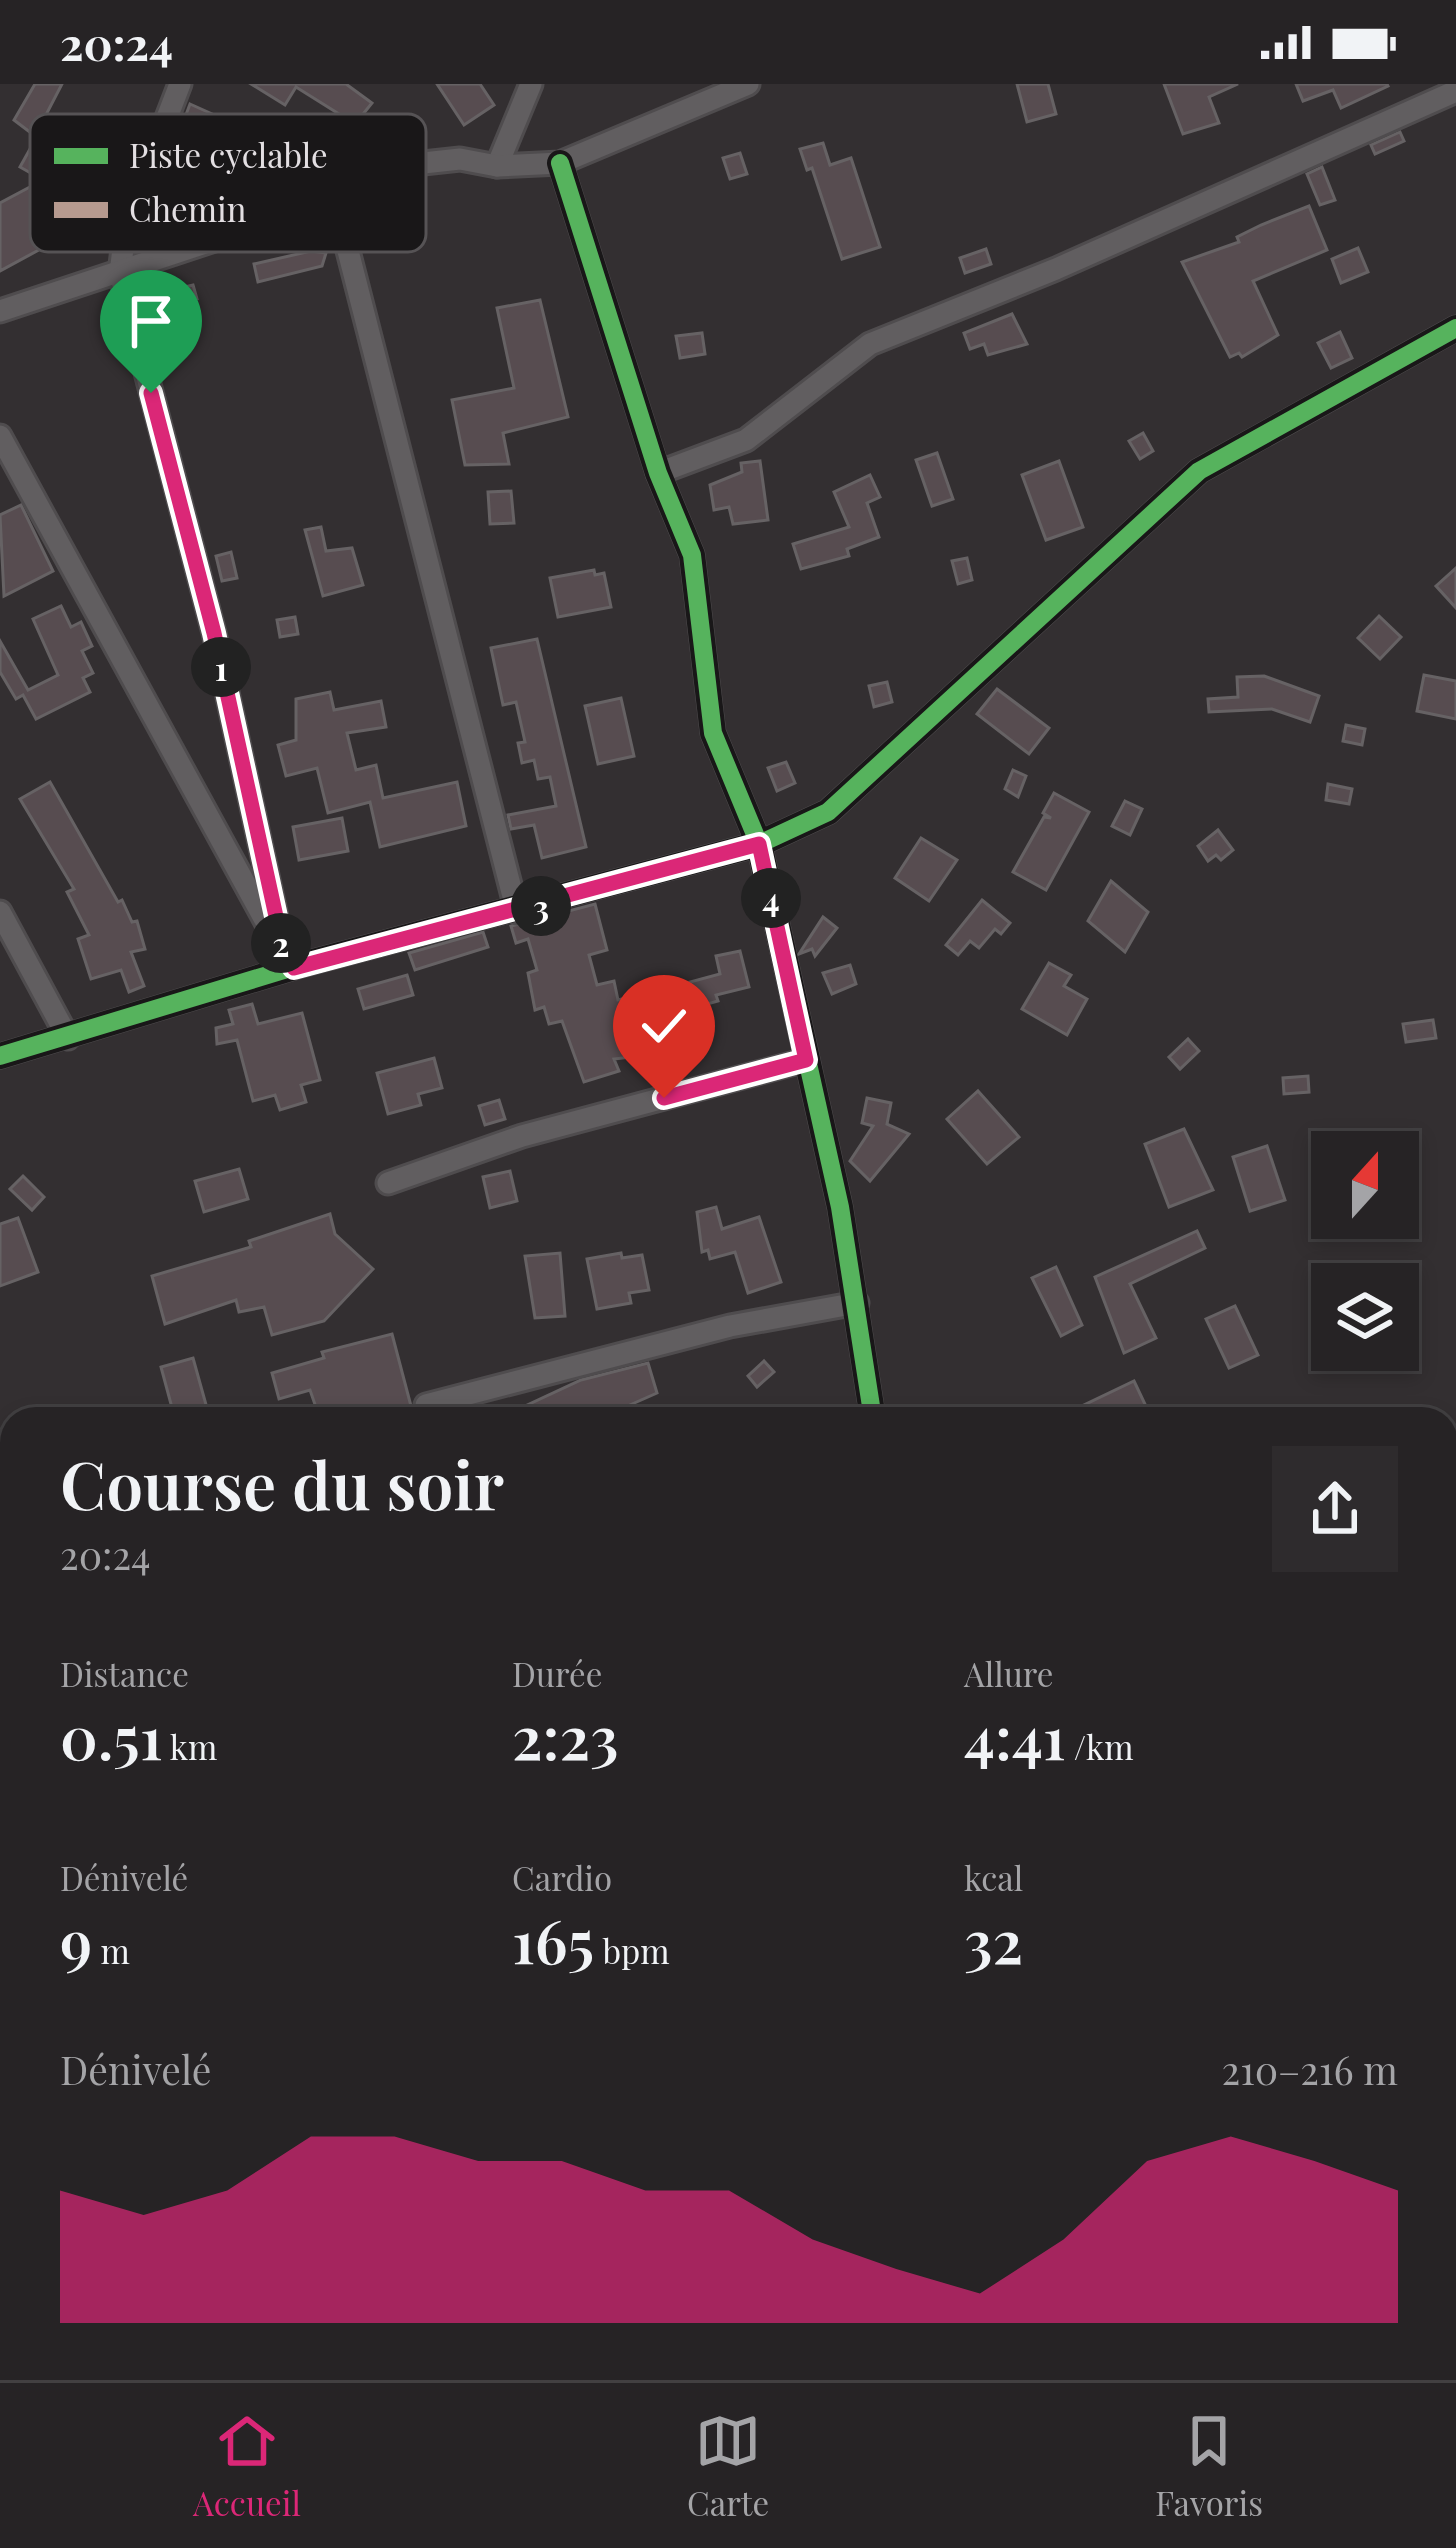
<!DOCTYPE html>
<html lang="fr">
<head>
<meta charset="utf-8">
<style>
  body { margin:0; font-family:"Playfair Display",serif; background:#2e2b2d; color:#f1f3f6; height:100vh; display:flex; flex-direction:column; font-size:45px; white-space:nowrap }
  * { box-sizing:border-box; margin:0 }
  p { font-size:39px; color:#a4a4a7 }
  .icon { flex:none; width:66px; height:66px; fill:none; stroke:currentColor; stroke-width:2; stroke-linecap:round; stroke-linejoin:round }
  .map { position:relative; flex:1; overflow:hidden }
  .details { position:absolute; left:0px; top:1323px; width:1458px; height:975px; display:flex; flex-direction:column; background:#262325; border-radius:36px 36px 0 0; box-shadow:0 6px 18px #0003,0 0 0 3px #424042 }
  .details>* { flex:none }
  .needle { width:78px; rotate:21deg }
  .controls { position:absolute; left:1311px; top:1047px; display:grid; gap:24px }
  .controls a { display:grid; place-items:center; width:108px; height:108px; border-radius:0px; background:#262325; box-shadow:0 6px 18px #0003,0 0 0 3px #424042; font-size:60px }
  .pin { position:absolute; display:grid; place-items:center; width:102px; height:102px; color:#fff; margin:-123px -51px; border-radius:50% 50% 50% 0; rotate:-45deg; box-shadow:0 0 12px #0007 }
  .pin .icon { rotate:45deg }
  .km { position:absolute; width:60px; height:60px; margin:-30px; border-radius:50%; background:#222; color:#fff; font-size:33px; line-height:60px; text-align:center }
  .round { display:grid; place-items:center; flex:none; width:126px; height:126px; border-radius:0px; background:#2e2b2d }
  .head { display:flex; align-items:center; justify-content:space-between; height:204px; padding:0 60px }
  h1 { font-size:66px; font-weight:600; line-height:90px }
  .stats { display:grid; grid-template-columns:repeat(3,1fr); gap:18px; height:204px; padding:12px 60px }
  .stats div { display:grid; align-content:center }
  .stats b { font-size:60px; font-weight:600 }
  .stats small { font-size:33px; font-weight:400 }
  .stats p { font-size:33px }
  .chart { height:336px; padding:24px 60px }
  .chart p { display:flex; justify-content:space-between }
  .chart svg { width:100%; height:216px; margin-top:12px; fill:#db2777; opacity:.7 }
  .status { display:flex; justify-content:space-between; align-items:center; height:84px; padding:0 60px; background:#262325; direction:ltr }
  .status svg { height:33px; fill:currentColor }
  .tabs { display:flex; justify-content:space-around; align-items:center; height:168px; border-top:3px solid #424042; background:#262325; font-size:33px; color:#a4a4a7 }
  .tabs a { display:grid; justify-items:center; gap:6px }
  .tabs .active { color:#db2777 }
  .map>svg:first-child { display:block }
  .green { fill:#62393b }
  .building { fill:#574c50; stroke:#666264; stroke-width:3 }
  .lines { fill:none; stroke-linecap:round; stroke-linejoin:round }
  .minor-casing { stroke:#4f4c4e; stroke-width:27 }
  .minor { stroke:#615e60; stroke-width:21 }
  .quiet { stroke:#b69a8f; stroke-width:15; stroke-dasharray:30 15; stroke-linecap:butt }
  .cycleway-casing { stroke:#191718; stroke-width:26 }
  .cycleway { stroke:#56b35d; stroke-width:18 }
  .route-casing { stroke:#fff; stroke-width:24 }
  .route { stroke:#db2777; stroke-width:15 }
  .key { fill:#191718; stroke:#565355; stroke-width:3 }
  .key-label { font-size:33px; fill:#e3dfe2 }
</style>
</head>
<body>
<div class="status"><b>20:24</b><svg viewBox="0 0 49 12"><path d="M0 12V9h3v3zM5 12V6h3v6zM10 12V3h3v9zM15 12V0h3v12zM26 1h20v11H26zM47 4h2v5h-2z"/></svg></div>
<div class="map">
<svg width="1456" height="2296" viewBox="0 0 1456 2296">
  <rect width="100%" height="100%" fill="#332f31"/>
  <polygon class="green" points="1456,2245 1456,2296 1348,2296 1402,2286 1446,2286 1446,2252"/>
  <g class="building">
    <polygon points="35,0 62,0 35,52 14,36"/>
    <polygon points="251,0 346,0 372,19 355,40 296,3 285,21"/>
    <polygon points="437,0 480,0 494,21 464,41"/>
    <polygon points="1017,0 1048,0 1056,30 1027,38"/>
    <polygon points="1164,0 1238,0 1209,13 1219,39 1183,50"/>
    <polygon points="1296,0 1387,0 1388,2 1341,24 1333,6 1303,17"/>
    <polygon points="190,20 221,34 193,99 203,102 191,131 154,116"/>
    <polygon points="105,46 133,61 106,123 68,110 44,154 48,161 0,187 0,119 43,96 20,83 35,56 86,84"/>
    <polygon points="1400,48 1404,57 1375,70 1371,61"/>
    <polygon points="823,59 830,81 851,74 880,163 842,175 812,84 807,86 800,65"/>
    <polygon points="740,69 747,90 730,95 723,74"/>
    <polygon points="1322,83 1335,116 1320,121 1307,90"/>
    <polygon points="1309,122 1327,166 1253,197 1278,251 1242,273 1239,269 1230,273 1182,178 1239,158 1237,153 1261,141"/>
    <polygon points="1358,164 1368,188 1341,199 1332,175"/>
    <polygon points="986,165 991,180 965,189 960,174"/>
    <polygon points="311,167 326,169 322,182 258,198 254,180"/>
    <polygon points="193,201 197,215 157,224 154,210"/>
    <polygon points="540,216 568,333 503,349 509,380 465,381 452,316 514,304 497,224"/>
    <polygon points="1012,230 1027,260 988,271 984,260 970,265 964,249"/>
    <polygon points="1340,248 1352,274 1331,284 1318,259"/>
    <polygon points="702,249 705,270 680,274 676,252"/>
    <polygon points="1143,349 1153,367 1140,375 1129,357"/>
    <polygon points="937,369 953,415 932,422 916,376"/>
    <polygon points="760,377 768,436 733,440 729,423 714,426 710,401 742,388 741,379"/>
    <polygon points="1059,377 1083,443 1046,456 1022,391"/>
    <polygon points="870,391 880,413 867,419 879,453 847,465 849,472 801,485 793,460 849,443 834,408"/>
    <polygon points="511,407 514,439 490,440 488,408"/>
    <polygon points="21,421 53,487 4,512 0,431"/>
    <polygon points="321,443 326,467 352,464 363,501 323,512 305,446"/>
    <polygon points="231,468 237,494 222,497 216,472"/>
    <polygon points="967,474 972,496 958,500 952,477"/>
    <polygon points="1456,484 1456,524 1436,502"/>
    <polygon points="594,486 595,491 604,489 611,523 558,533 550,494"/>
    <polygon points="61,522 71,543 81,538 92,562 82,567 93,589 83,594 90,608 36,635 23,611 16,615 0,588 0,557 28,606 58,591 33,535"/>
    <polygon points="1379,532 1401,553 1380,575 1358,554"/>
    <polygon points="295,533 298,550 280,553 277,536"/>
    <polygon points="537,555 586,763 542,774 534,741 511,745 508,731 556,722 550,693 538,695 534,676 522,679 518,659 525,658 516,618 503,621 491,564"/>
    <polygon points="1424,591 1456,597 1456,635 1417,627"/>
    <polygon points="1264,592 1319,612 1310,638 1272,625 1209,628 1208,615 1238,613 1237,593"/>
    <polygon points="887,598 892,618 874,623 869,602"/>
    <polygon points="997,605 1049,644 1029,670 977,630"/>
    <polygon points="330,608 334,626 381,617 386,643 347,649 356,686 376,681 383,714 457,698 466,742 380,763 370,718 328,729 317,684 286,692 278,661 296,656 296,615"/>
    <polygon points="621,614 634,672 598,680 585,622"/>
    <polygon points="1346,641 1365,645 1362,661 1343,657"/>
    <polygon points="786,678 795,699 777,707 768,684"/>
    <polygon points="1013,686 1026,692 1018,713 1005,705"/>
    <polygon points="50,698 118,818 122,816 132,838 137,837 145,865 131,868 144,902 129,908 121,886 91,895 78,855 89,851 67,808 74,805 20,715"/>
    <polygon points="1328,700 1352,705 1349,720 1326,716"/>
    <polygon points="1054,709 1089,728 1046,806 1013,788 1044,733 1051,734 1043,729"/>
    <polygon points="1125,717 1142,725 1130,751 1112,742"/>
    <polygon points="342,734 348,767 299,776 293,743"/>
    <polygon points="1218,746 1233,766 1221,776 1216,771 1208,777 1198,762"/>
    <polygon points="921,754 957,776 929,817 895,794"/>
    <polygon points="1111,797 1148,828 1125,868 1088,837"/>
    <polygon points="982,816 1010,839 1001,850 995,845 979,864 970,857 958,871 946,861"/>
    <polygon points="595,820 607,866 589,871 597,901 614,897 618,916 656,906 674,968 614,975 619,987 584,998 562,937 549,940 544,923 535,926 528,889 537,886 528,855 516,859 511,842"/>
    <polygon points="823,833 837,844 815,872 812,865 799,870"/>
    <polygon points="483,848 488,863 415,886 409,869"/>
    <polygon points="740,867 749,903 716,911 718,917 697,923 690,898 720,890 716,872"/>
    <polygon points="1049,879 1071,891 1064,902 1087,915 1067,951 1022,925"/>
    <polygon points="850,881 856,900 832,910 823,889"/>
    <polygon points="407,891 413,911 364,925 358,905"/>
    <polygon points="252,920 258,940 302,929 320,996 301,1001 306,1018 280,1026 275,1011 253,1017 237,956 217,960 216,944 233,940 229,926"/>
    <polygon points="1433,936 1436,954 1406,958 1403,940"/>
    <polygon points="1188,955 1199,967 1180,985 1169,973"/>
    <polygon points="434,974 442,1004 418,1010 421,1021 388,1030 377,989"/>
    <polygon points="1308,992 1309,1008 1284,1010 1283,994"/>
    <polygon points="978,1007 1019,1053 987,1080 947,1035"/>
    <polygon points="867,1014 891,1019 887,1040 909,1050 870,1097 850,1077 873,1042 862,1039"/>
    <polygon points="499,1016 505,1035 485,1041 479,1022"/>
    <polygon points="1184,1045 1213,1106 1169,1123 1145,1060"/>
    <polygon points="1267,1062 1285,1116 1250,1127 1233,1073"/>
    <polygon points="239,1085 248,1115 204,1128 195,1097"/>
    <polygon points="510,1087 517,1117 490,1124 483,1093"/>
    <polygon points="23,1092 44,1113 32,1126 10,1105"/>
    <polygon points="716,1123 722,1145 759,1133 781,1198 748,1209 735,1168 710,1175 708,1166 702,1168 697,1128"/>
    <polygon points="330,1130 335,1150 373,1185 324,1237 272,1251 264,1223 239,1228 236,1216 165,1240 152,1192 251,1163 249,1157"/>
    <polygon points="18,1134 38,1188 0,1202 0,1140"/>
    <polygon points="1197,1147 1205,1164 1130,1200 1156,1254 1124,1269 1095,1193"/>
    <polygon points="560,1169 565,1232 535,1234 525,1172"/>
    <polygon points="621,1169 622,1174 642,1171 649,1206 629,1209 631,1219 597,1225 587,1175"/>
    <polygon points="1056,1183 1082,1241 1061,1252 1032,1194"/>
    <polygon points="1235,1222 1258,1271 1229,1284 1206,1235"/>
    <polygon points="1332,1235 1332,1266 1375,1266 1342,1287 1314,1246"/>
    <polygon points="392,1250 411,1322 361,1335 320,1335 310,1306 279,1315 272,1289 324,1274 322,1268"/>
    <polygon points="193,1274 210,1335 175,1335 161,1283"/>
    <polygon points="764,1277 774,1288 757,1303 748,1292"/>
    <polygon points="648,1279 657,1309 598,1335 528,1335 523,1323 581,1296"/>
    <polygon points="1134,1297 1152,1335 1091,1335 1084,1321"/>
  </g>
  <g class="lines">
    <defs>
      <g id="minor">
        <polyline points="180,0 126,140 120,189 214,549 284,869"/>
        <polyline points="560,79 658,389 692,471 713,649 759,760 840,1123 873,1335"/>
        <polyline points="497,82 531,0"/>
        <polyline points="335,116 517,828"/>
        <polyline points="0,227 335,116 414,80 460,75 497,82 560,79 748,0"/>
        <polyline points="0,352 271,847"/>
        <polyline points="658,389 746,356 870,260 1056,185 1456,7"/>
        <polyline points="0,828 68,954"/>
        <polyline points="0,972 294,883 759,760 828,728 1199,387 1456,244"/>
        <polyline points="388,1099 522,1052 806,976"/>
        <polyline points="426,1321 730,1242 857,1219"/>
        <polyline points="1446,1361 1456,1355"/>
        <polyline points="0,1733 12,1728"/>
        <polyline points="1446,1880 1456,1887"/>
      </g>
    </defs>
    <use href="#minor" class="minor-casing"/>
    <use href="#minor" class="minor"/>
    <g class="quiet">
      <polyline points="1446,2096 1456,2092"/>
      <polyline points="827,2296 869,2286"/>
    </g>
    <defs>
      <g id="cycleway">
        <polyline points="560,79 658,389 692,471 713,649 759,760 840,1123 873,1335"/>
        <polyline points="0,972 294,883 759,760 828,728 1199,387 1456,244"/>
      </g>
    </defs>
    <use href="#cycleway" class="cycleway-casing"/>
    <use href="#cycleway" class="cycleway"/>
  </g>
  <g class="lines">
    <defs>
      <polyline id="route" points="151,309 214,549 284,869 294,884 759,760 806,976 664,1014"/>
    </defs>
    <use href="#route" class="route-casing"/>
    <use href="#route" class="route"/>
  </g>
  <rect x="30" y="30" width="396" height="138" rx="18" class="key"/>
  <rect x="54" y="64" width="54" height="16" fill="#56b35d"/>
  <rect x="54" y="118" width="54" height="16" fill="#b69a8f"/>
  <g class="key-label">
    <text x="129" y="84">Piste cyclable</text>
    <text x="129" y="138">Chemin</text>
  </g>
</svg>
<div class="controls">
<a><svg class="needle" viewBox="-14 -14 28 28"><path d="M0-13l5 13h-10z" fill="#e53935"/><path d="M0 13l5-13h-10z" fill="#a4a4a7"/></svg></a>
<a><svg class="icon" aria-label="layers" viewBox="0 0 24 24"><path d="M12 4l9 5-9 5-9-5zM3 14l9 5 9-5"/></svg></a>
</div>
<div class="pin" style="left:151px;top:309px;background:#1e9e55"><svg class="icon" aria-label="arrive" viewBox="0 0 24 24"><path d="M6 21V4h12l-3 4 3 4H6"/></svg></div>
<div class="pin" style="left:664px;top:1014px;background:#d93025"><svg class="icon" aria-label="check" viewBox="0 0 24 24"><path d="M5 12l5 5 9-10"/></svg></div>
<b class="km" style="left:221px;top:583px">1</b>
<b class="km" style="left:281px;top:859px">2</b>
<b class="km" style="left:541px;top:822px">3</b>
<b class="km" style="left:771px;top:814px">4</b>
<section class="details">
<div class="head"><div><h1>Course du soir</h1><p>20:24</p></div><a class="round"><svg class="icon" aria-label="share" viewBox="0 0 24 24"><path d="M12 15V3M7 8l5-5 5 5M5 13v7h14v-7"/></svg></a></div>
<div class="stats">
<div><p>Distance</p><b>0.51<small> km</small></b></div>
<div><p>Durée</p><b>2:23</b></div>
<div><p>Allure</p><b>4:41<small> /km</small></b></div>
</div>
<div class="stats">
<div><p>Dénivelé</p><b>9<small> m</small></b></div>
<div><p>Cardio</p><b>165<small> bpm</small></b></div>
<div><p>kcal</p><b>32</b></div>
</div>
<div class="chart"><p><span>Dénivelé</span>210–216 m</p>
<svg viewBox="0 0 160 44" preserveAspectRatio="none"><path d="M0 44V17L10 22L20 17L30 6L40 6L50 11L60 11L70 17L80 17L90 27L100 33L110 38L120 27L130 11L140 6L150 11L160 17V44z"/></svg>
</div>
</section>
</div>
<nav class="tabs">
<a class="active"><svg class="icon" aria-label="home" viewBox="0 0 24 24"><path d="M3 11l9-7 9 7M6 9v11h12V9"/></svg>Accueil</a>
<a><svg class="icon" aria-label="map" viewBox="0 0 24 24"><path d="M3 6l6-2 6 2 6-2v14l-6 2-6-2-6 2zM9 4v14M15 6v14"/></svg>Carte</a>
<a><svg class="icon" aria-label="saved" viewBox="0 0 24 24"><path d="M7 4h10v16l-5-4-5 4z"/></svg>Favoris</a>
</nav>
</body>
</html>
